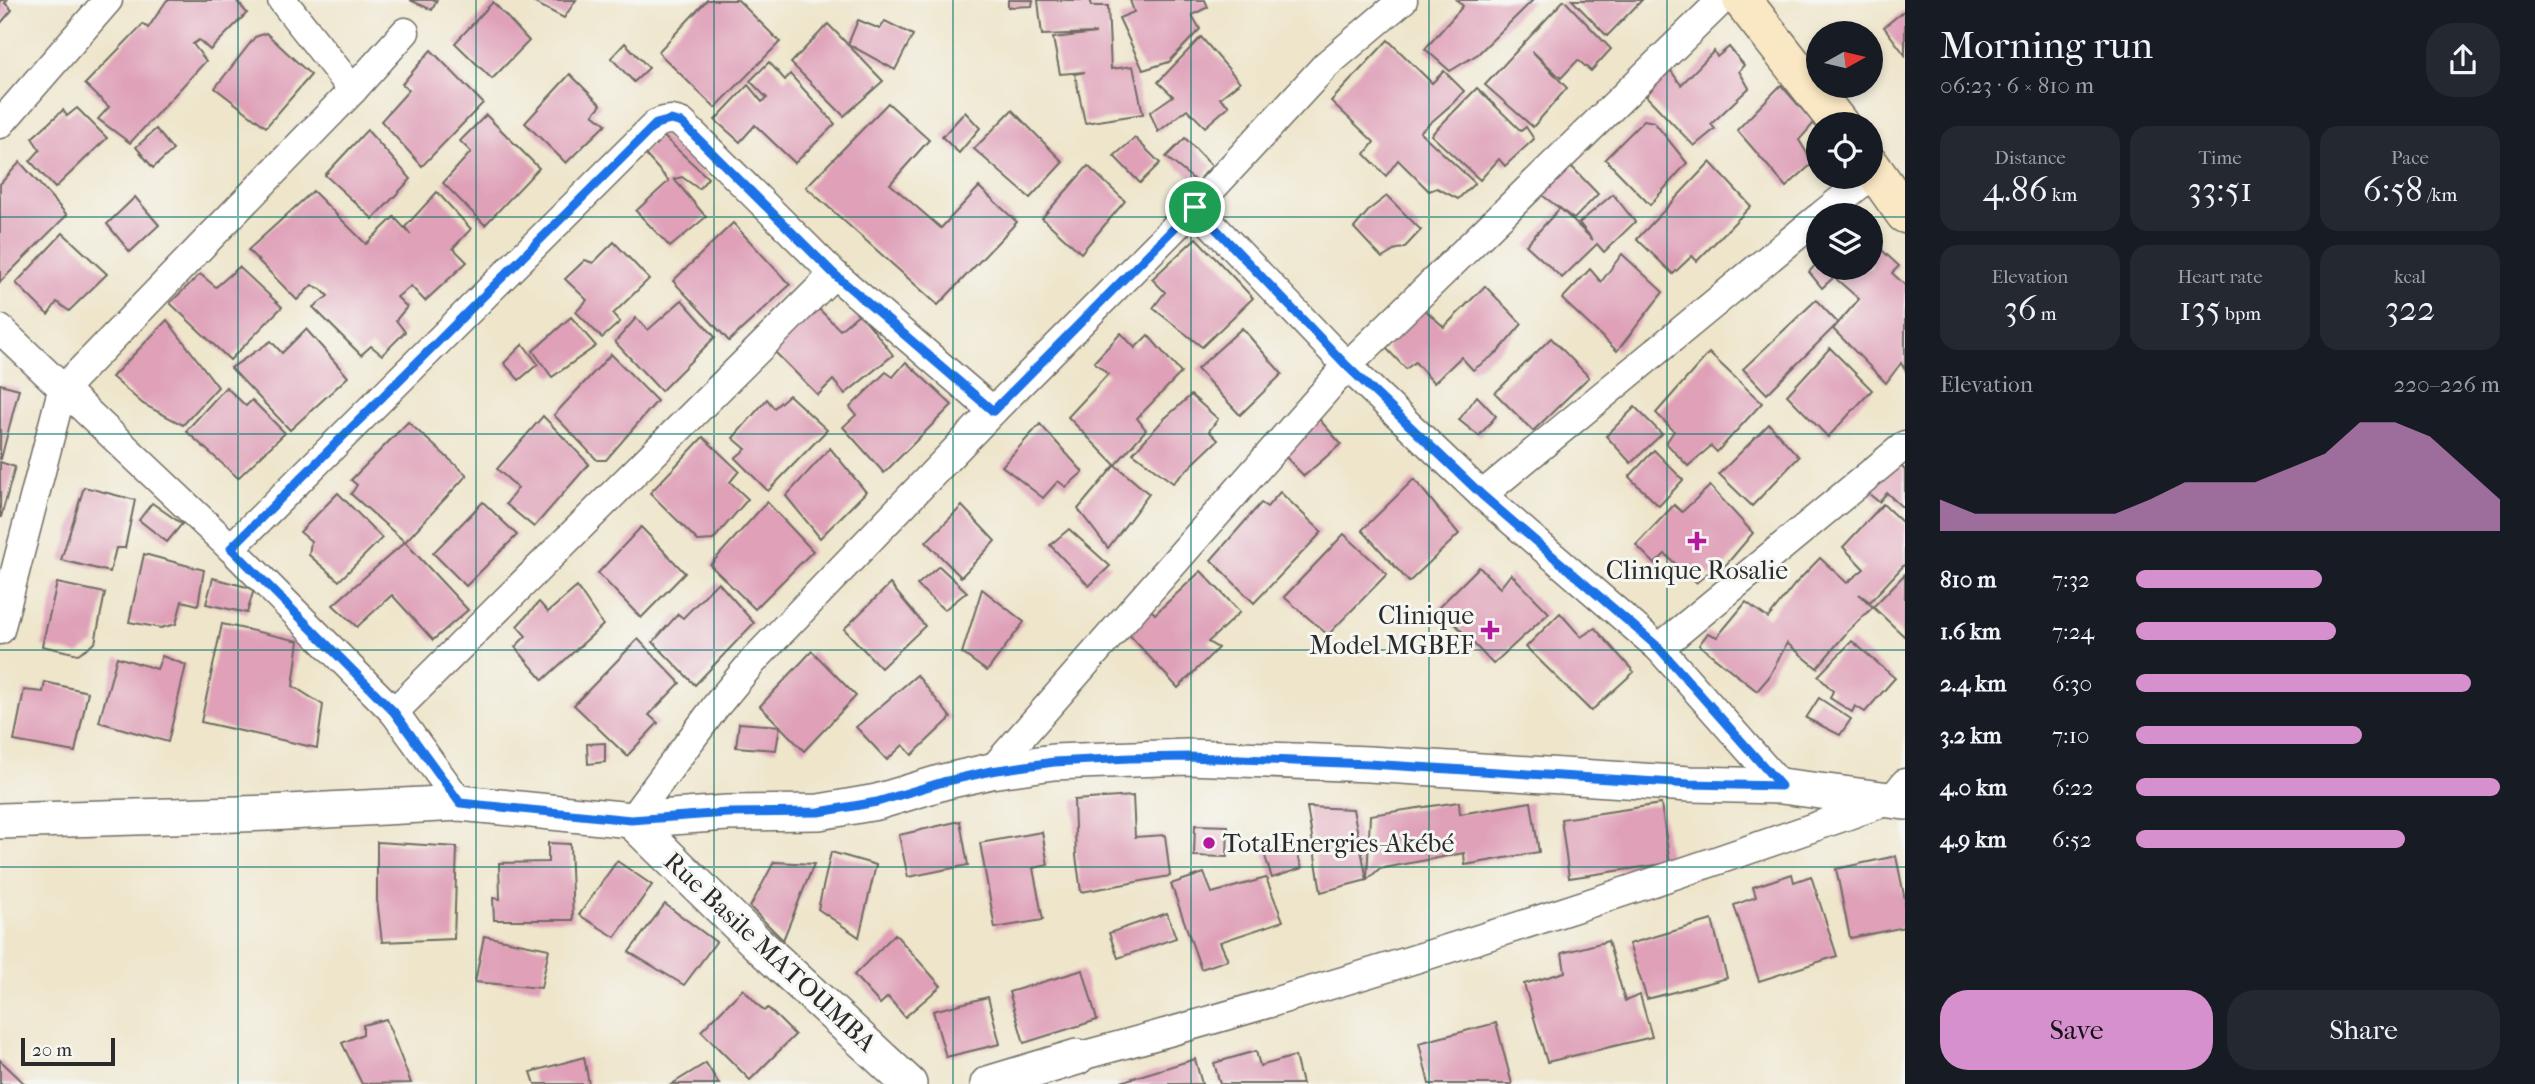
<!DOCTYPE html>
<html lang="en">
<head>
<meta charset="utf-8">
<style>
  body { margin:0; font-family:"IM FELL French Canon",serif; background:#242831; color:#f1f3f6; height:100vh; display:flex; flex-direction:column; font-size:26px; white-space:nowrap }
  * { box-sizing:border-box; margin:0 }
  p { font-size:23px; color:#9ea1a6 }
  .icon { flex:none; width:38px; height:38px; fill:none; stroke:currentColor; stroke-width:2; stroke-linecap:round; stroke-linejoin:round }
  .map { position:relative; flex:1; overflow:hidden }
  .sheet { display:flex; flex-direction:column; background:#171b24; width:630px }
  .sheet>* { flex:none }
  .needle { width:46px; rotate:82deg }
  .tools { position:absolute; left:1806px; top:21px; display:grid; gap:14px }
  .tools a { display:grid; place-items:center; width:77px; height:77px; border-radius:50%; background:#171b24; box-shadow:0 4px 10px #0003; font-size:35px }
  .scale { position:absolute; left:21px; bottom:18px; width:94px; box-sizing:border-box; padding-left:7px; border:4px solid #2b2b2b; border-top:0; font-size:19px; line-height:24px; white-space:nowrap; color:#2b2b2b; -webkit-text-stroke:5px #f6f6f2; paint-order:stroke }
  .pin { position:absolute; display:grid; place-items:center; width:60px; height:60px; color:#fff; margin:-30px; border:4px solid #fff; border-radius:50%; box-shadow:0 2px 7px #0007 }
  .round { display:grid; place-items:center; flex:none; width:74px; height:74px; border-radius:28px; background:#242831 }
  .summary { display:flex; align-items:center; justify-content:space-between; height:119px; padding:0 35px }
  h1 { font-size:38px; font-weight:600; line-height:52px }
  .stats { display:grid; grid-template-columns:repeat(3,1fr); gap:10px; height:119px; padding:7px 35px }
  .stats div { display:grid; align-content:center; border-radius:18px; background:#242831; text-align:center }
  .stats b { font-size:35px; font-weight:600 }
  .stats small { font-size:19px; font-weight:400 }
  .stats p { font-size:19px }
  .chart { height:196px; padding:14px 35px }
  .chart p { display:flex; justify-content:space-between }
  .chart svg { width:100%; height:126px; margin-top:7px; fill:#d690ce; opacity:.7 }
  .primary-button { display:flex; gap:14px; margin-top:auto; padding:14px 35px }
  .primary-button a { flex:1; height:80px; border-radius:28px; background:#d690ce; color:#111; font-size:28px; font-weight:600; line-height:80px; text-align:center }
  .primary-button a+a { background:#242831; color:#f1f3f6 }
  ul { padding:0 35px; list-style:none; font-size:23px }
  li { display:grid; grid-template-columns:112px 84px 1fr; align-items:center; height:52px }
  li i { height:18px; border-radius:9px; background:#d690ce }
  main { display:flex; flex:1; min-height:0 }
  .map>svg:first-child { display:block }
  .building { fill:#dfa0b8 }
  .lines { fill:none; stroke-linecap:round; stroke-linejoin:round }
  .minor-casing { stroke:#6f6c63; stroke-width:31 }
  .tertiary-casing { stroke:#6f6c63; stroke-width:38 }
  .secondary-casing { stroke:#6f6c63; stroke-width:41 }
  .minor { stroke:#fff; stroke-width:28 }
  .tertiary { stroke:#fff; stroke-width:35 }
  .secondary { stroke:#fae7c3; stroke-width:38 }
  .route-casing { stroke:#fff; stroke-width:14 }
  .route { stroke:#1a73e8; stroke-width:9 }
  .grid { fill:none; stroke:#0f766e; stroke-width:2; stroke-opacity:0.55 }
  .poi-dot { fill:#b5179e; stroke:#f6f6f2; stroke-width:2.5 }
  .labels { text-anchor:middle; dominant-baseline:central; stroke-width:6; stroke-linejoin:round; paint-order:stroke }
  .poi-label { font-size:26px; fill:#2b2b2b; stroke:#f6f6f2 }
  .street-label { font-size:26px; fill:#2b2b2b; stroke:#f6f6f2 }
</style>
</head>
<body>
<main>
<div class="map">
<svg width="1905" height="1084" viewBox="0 0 1905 1084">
  <rect width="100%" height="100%" fill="#f6f6f2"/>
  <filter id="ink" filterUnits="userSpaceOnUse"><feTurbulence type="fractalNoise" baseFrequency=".0143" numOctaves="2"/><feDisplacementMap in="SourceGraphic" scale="14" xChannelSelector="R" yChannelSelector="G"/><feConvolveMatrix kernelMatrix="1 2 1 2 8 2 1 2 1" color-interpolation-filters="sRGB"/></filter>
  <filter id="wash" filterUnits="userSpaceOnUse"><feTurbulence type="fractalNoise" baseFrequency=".00686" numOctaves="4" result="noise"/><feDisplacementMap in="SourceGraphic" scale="28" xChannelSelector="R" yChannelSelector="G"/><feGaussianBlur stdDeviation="1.57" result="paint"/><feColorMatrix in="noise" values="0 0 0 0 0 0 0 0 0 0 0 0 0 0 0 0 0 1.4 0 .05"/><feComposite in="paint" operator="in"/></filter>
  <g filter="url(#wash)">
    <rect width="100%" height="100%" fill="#eee5ca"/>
    <g id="blocks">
      <g class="building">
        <polygon points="0,0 7,0 5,3 12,10 0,24"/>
        <polygon points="167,0 236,0 247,13 210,50 199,40 193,44 206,61 130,143 98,119 109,107 85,84 143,24 148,28"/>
        <polygon points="410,0 437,0 432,10"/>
        <polygon points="529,0 576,0 564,18"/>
        <polygon points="707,0 738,0 780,42 715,108 658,52"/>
        <polygon points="1008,0 1033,0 1032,6 1008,7"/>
        <polygon points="1038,0 1091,0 1091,6 1108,6 1111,69 1133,66 1143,114 1085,123 1075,74 1085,72 1060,74 1053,38 1096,33 1042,35"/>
        <polygon points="1130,0 1205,0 1208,7 1192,15 1200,29 1169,62 1143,70 1119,18 1134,12"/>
        <polygon points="1457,0 1533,0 1478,54 1450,71 1425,49 1463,6"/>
        <polygon points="1564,0 1611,49 1591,71 1578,60 1561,78 1532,51 1567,88 1533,127 1485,85"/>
        <polygon points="1572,0 1642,0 1607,36"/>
        <polygon points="493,2 529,41 492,79 455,43"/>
        <polygon points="1905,10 1905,55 1884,27"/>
        <polygon points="858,20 880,29 885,21 913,35 895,70 848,44"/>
        <polygon points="828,24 883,81 844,116 791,63"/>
        <polygon points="266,33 311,75 266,127 215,88 255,37"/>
        <polygon points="1201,37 1240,82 1220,98 1229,106 1205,127 1187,109 1158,132 1150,112 1173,96 1158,82"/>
        <polygon points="1388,40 1432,83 1444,71 1464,91 1453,103 1420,132 1475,183 1458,199 1437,188 1429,191 1398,160 1386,176 1365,154 1374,142 1331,101"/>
        <polygon points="625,43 649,68 634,82 611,58"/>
        <polygon points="1729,47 1744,65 1739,71 1749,88 1711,124 1715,129 1694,146 1646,96 1669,68 1681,85 1714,51 1717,57"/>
        <polygon points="431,50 483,103 422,166 381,121 409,90 402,84"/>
        <polygon points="769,62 785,80 790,74 835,124 795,163 755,125 740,142 715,120 748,85 762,102 767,98 750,81"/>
        <polygon points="570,74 601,105 593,114 606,124 566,163 525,123"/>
        <polygon points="1781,85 1814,123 1799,140 1813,163 1786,187 1737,130"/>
        <polygon points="1477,88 1521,131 1526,127 1534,139 1505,166 1499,159 1480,180 1431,135"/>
        <polygon points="888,103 929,140 890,184 941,228 979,187 1017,222 938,305 806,187"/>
        <polygon points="77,108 107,138 55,188 30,161 40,150 32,138 63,110 67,116"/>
        <polygon points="1012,110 1063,162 1030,198 974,149"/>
        <polygon points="965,112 980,128 959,153 942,137"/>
        <polygon points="486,115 539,168 485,225 443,183 471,152 460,141"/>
        <polygon points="1644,120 1654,122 1687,163 1650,205 1605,159"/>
        <polygon points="156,129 173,150 153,168 136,147"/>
        <polygon points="367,130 411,179 373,219 325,175"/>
        <polygon points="661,134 708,178 699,189 682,177 674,179 706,217 670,247 636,211 669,181 643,152"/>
        <polygon points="1135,138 1160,163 1140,183 1114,156"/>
        <polygon points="1185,138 1212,166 1197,182 1166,157"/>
        <polygon points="20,162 67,215 0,282 0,184"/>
        <polygon points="1710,162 1751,206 1697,261 1692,256 1673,274 1637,239"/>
        <polygon points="1569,164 1598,194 1574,219 1539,193"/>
        <polygon points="1088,166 1125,201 1081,253 1042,218"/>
        <polygon points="313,191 366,244 394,217 411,235 405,227 437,192 471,229 453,248 467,262 425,301 411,286 397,297 407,307 396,320 405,332 382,355 371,346 361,355 313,307 328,296 321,289 312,285 297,300 248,250"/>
        <polygon points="1613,194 1635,222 1604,252 1597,244 1562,278 1526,245 1560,208 1593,240 1579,223"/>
        <polygon points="1387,196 1421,230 1404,248 1397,249 1382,258 1354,228 1370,209"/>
        <polygon points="135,197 159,225 130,252 107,224"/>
        <polygon points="733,223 790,285 729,341 673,281"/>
        <polygon points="63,233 107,274 69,311 57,302 48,315 16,283"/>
        <polygon points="1196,238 1253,298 1202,347 1153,308 1165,292 1152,279"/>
        <polygon points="1871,240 1899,266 1892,273 1905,285 1905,370 1901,363 1886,383 1833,329 1859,299 1834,277 1822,288 1809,272 1818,262 1818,268 1871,268"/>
        <polygon points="614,242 649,279 613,314 620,322 602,338 576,312 587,300 565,279 585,260 593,263"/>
        <polygon points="1622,254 1663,292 1617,351 1562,299 1590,269 1601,282"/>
        <polygon points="239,267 282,307 230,360 170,303 200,274 216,287"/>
        <polygon points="1485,286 1522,324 1498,352 1473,370 1461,357 1434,383 1415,362 1406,369 1386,348 1423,308 1444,327"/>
        <polygon points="682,300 715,337 661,391 615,342 636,318 648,330"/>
        <polygon points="1816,300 1838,323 1767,394 1743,369"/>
        <polygon points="818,308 840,330 860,313 893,355 845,394 833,380 818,395 774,351"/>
        <polygon points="571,317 596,346 552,377 533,351"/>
        <polygon points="167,320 218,387 183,425 143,404 112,377"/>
        <polygon points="1242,328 1282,374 1240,415 1197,369"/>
        <polygon points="306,329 348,377 290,430 231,368 271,341 282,353"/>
        <polygon points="1121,333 1135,348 1148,335 1181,373 1137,418 1146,430 1115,465 1068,417 1108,374 1094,362"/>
        <polygon points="1551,338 1589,377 1533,431 1495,393"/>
        <polygon points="523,344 538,364 519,380 504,363"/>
        <polygon points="1830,348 1872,390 1828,437 1787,395"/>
        <polygon points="1709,353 1762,403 1717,452 1711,446 1688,466 1666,443 1674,431 1656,413"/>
        <polygon points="611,354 657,401 606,460 597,460 554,415"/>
        <polygon points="906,362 952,405 884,473 843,427 856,415 850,407 886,372 893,377"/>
        <polygon points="0,384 19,389 1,459 0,459"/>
        <polygon points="226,387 246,406 252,400 285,433 238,478 186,431"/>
        <polygon points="789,395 827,430 768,491 735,458 746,449 733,438 767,399 774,408"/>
        <polygon points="1191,395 1218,419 1209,431 1218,440 1173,483 1133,453 1164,419"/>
        <polygon points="1477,396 1496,416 1479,436 1459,420"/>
        <polygon points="1635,407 1662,434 1631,463 1606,436"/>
        <polygon points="543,416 589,464 534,527 506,504 518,488 497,469"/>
        <polygon points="1319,419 1341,444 1304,476 1282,453"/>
        <polygon points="408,422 467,475 405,542 351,494 357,485 351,480"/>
        <polygon points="1040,424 1083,472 1066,487 1058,481 1043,498 1002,466"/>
        <polygon points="1769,424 1799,457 1752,506 1719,474"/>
        <polygon points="703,437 739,471 730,482 748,499 713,540 698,541 650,493"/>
        <polygon points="830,448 866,492 820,538 786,496"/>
        <polygon points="1654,450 1683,480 1659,506 1629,477"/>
        <polygon points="0,462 15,467 1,517 0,517"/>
        <polygon points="1898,463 1905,470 1905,510 1887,493 1879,502 1863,489"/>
        <polygon points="1115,465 1149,494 1108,548 1078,509"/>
        <polygon points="1414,479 1459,534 1409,582 1362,530"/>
        <polygon points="1710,486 1753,533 1715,578 1708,573 1696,583 1665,554 1655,564 1636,545 1674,505 1682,512"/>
        <polygon points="84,487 135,500 125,548 116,548 110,572 61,560"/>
        <polygon points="1280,492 1322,532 1254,603 1211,560 1261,503 1267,507"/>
        <polygon points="338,493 382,538 339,581 309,555 311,541 300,532"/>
        <polygon points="483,502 517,535 466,586 433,553"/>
        <polygon points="767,502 813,551 755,609 710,565"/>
        <polygon points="152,503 182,524 167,542 139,520"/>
        <polygon points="1883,504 1905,525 1905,564 1870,602 1859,594 1873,607 1905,574 1905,637 1873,607 1848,631 1817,668 1787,643 1769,677 1757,691 1699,645 1708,633 1717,637 1746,602 1768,618 1795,584 1820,558 1847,583 1864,569 1843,547"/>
        <polygon points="962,506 995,541 961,577 926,542"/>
        <polygon points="641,527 685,573 641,618 598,573"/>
        <polygon points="1069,529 1110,566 1089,586 1050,545"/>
        <polygon points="1344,534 1387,574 1328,635 1284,597"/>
        <polygon points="405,542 468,610 433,640 392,595 357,627 333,605"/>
        <polygon points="144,554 204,570 198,605 182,601 176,624 161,628 129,622"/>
        <polygon points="939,566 967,592 944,610 917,585"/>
        <polygon points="1479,567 1500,588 1511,574 1549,613 1493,664 1439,607"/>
        <polygon points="1201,571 1240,612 1208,642 1218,648 1178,688 1123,628 1146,605 1155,614"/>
        <polygon points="213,578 254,589 247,613 206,604"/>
        <polygon points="718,582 754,623 695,685 653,642 678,614 683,618"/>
        <polygon points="57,583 105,593 95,643 78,654 42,646"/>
        <polygon points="890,584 925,626 881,668 844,629"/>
        <polygon points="577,587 603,625 543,680 515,647 526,636 517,626 539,602 548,612"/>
        <polygon points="982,589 1024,622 987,671 962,653"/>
        <polygon points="1560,613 1581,637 1595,628 1634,672 1591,711 1526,647"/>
        <polygon points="222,624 299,641 293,686 323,705 317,748 201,722"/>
        <polygon points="638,639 680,683 649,715 658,723 627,756 574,705"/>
        <polygon points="1852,641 1895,678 1865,712 1855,706 1852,712 1830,698 1833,691 1818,676"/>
        <polygon points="812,651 856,696 804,751 760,706"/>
        <polygon points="162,656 186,665 168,742 99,722 117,657 157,669"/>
        <polygon points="917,675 951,718 912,755 903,745 887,760 856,727"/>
        <polygon points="45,682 88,692 75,752 14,741 24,690 43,692"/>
        <polygon points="1819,698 1851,719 1840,735 1806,718"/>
        <polygon points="739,723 780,726 776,750 736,747"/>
        <polygon points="605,743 605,762 588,764 587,744"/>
        <polygon points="1133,796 1135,837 1165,835 1170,876 1081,892 1076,856 1074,800"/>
        <polygon points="1459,802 1460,814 1531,802 1539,852 1465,865 1464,853 1379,869 1367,880 1370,815"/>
        <polygon points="1661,804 1670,863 1569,878 1561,819"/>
        <polygon points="1307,807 1353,809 1367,880 1321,892"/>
        <polygon points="960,821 968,865 908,877 899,835"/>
        <polygon points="1195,825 1228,826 1227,857 1194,856"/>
        <polygon points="1042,832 1048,865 1033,868 1043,920 995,928 980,843"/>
        <polygon points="377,842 457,847 454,939 382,942 377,900"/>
        <polygon points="548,843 570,844 573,920 494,920 493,898 500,899 499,863 548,862"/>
        <polygon points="1294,844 1302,868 1272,878 1264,853"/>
        <polygon points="831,852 876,865 859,937 818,909"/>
        <polygon points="1896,856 1905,900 1905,927 1850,938 1836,869"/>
        <polygon points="617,861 652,885 615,937 579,915"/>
        <polygon points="774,862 814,864 783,940 750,907"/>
        <polygon points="1204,873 1212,893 1266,878 1283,921 1220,942 1228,960 1201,969 1171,884"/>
        <polygon points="1792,874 1794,882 1811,876 1837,956 1759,981 1734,905 1756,897 1753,887"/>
        <polygon points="665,904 716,942 684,985 629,952"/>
        <polygon points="1167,913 1176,938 1118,958 1109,933"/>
        <polygon points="1712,920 1727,978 1647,999 1629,944"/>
        <polygon points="895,934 941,986 905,1017 888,997 880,1004 854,975"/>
        <polygon points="484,936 549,949 541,988 475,982"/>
        <polygon points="1608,941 1625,1001 1640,995 1652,1037 1547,1062 1524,984 1565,972 1562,953"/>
        <polygon points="1083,970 1097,1020 1024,1043 1009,992"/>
        <polygon points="743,989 764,1011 768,1008 795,1035 750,1080 701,1031"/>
        <polygon points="988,997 1000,1044 946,1057 933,1011"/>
        <polygon points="386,1019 411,1083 362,1084 342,1043 363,1034 363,1025"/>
        <polygon points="1496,1023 1512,1084 1429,1084 1419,1043"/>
        <polygon points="1256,1051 1260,1066 1295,1056 1302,1084 1220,1084 1214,1063"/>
        <polygon points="584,1057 589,1084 535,1084 531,1072"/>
        <polygon points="1195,1059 1202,1084 1115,1084 1133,1078"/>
        <polygon points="0,1060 25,1084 0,1084"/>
        <polygon points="706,1063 719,1084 672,1084"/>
      </g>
    </g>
  </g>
  <g filter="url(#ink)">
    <use href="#blocks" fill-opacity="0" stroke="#6f6c63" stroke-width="2"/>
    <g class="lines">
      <defs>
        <g id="minor">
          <polyline points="282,0 353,90"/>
          <polyline points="0,124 108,0"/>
          <polyline points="1195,207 1347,366 1482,495 1659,648 1781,786"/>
          <polyline points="1822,215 1869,177"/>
          <polyline points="0,329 231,548 394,712 460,803"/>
          <polyline points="1482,495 1818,218"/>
          <path d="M 231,548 L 656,124 C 666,119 672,119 682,123 L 834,274 L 993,411"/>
          <polyline points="0,630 62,390 353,90 405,32"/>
          <polyline points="1659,648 1905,445"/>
          <polyline points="394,712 834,274"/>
          <polyline points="991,771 1347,366 1722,0"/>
          <polyline points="631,820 716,706 755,659 993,411 1195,207 1326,65 1403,0"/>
          <path d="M 1077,1057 C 1352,984 1623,895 1891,800 L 1905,783"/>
        </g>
        <g id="tertiary">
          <polyline points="631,820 757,943 909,1084"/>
          <polyline points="0,821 269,813 460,803 631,820 727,813 819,812 877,802 943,782 991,771 1053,762 1188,757 1369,764 1690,784 1781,786 1905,802"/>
          <polyline points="988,1084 1077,1057"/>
        </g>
        <g id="secondary">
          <polyline points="1742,0 1839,124"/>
          <polyline points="1871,166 1905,214"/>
        </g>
      </defs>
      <use href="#minor" class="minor-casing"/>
      <use href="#tertiary" class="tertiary-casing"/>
      <use href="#secondary" class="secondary-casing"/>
      <use href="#minor" class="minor"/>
      <use href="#tertiary" class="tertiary"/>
      <use href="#secondary" class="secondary"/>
    </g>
  </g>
  <g class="lines" filter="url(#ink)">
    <defs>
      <polygon id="route" points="671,120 682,123 834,274 993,411 1195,207 1347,366 1482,495 1659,648 1781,786 1690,784 1369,764 1188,757 1130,758 1054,762 991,771 943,782 877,802 819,812 727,813 631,820 460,803 394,712 231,548 656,124"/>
    </defs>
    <use href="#route" class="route-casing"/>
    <use href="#route" class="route"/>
  </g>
  <path class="grid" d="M 238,0 L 238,1084M 476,0 L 476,1084M 714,0 L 714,1084M 953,0 L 953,1084M 1191,0 L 1191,1084M 1429,0 L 1429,1084M 1667,0 L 1667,1084M 0,217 L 1818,217M 1871,217 L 1905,217M 0,434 L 1905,434M 0,650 L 1905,650M 0,867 L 1905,867"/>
  <g class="poi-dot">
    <path d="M1693.5 530.5h7v7h7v7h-7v7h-7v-7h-7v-7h7z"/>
    <path d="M1486.5 619.5h7v7h7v7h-7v7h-7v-7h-7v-7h7z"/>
    <circle cx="1209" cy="843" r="7"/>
  </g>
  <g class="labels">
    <g class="poi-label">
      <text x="1697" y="570">Clinique Rosalie</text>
      <text x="1474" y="615" text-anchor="end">Clinique<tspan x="1474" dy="30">Model MGBEF</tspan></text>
      <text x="1223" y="843" text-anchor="start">TotalEnergies-Akébé</text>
    </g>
    <g class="street-label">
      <text transform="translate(770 952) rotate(43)">Rue Basile MATOUMBA</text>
    </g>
  </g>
</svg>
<div class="tools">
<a><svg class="needle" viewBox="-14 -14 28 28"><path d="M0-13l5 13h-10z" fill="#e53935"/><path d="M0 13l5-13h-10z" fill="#9ea1a6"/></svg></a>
<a><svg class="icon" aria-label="locate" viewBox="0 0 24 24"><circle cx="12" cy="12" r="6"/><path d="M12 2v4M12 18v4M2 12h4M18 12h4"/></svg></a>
<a><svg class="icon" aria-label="layers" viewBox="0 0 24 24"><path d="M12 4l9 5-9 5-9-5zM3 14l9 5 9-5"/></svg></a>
</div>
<div class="scale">20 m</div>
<div class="pin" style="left:1195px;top:207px;background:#1e9e55"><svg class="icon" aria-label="arrive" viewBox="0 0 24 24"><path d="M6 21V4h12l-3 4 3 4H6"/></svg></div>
</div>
<section class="sheet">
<div class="summary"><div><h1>Morning run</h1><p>06:23 · 6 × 810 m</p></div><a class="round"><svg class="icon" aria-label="share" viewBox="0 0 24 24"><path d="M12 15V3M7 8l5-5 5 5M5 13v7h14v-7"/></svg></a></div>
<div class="stats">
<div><p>Distance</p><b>4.86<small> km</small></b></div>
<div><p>Time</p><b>33:51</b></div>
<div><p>Pace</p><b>6:58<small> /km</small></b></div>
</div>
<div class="stats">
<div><p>Elevation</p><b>36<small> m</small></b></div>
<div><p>Heart rate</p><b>135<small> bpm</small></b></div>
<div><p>kcal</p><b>322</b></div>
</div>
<div class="chart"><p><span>Elevation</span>220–226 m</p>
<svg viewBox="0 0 160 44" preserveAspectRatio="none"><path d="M0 44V33L10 38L20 38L30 38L40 38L50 38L60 33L70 27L80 27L90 27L100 22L110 17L120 6L130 6L140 11L150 22L160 33V44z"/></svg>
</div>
<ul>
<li><b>810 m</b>7:32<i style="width:51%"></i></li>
<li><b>1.6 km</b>7:24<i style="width:55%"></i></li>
<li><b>2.4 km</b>6:30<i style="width:92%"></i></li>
<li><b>3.2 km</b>7:10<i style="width:62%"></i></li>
<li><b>4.0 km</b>6:22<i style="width:100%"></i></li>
<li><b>4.9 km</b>6:52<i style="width:74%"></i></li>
</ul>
<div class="primary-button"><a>Save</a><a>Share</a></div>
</section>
</main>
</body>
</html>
